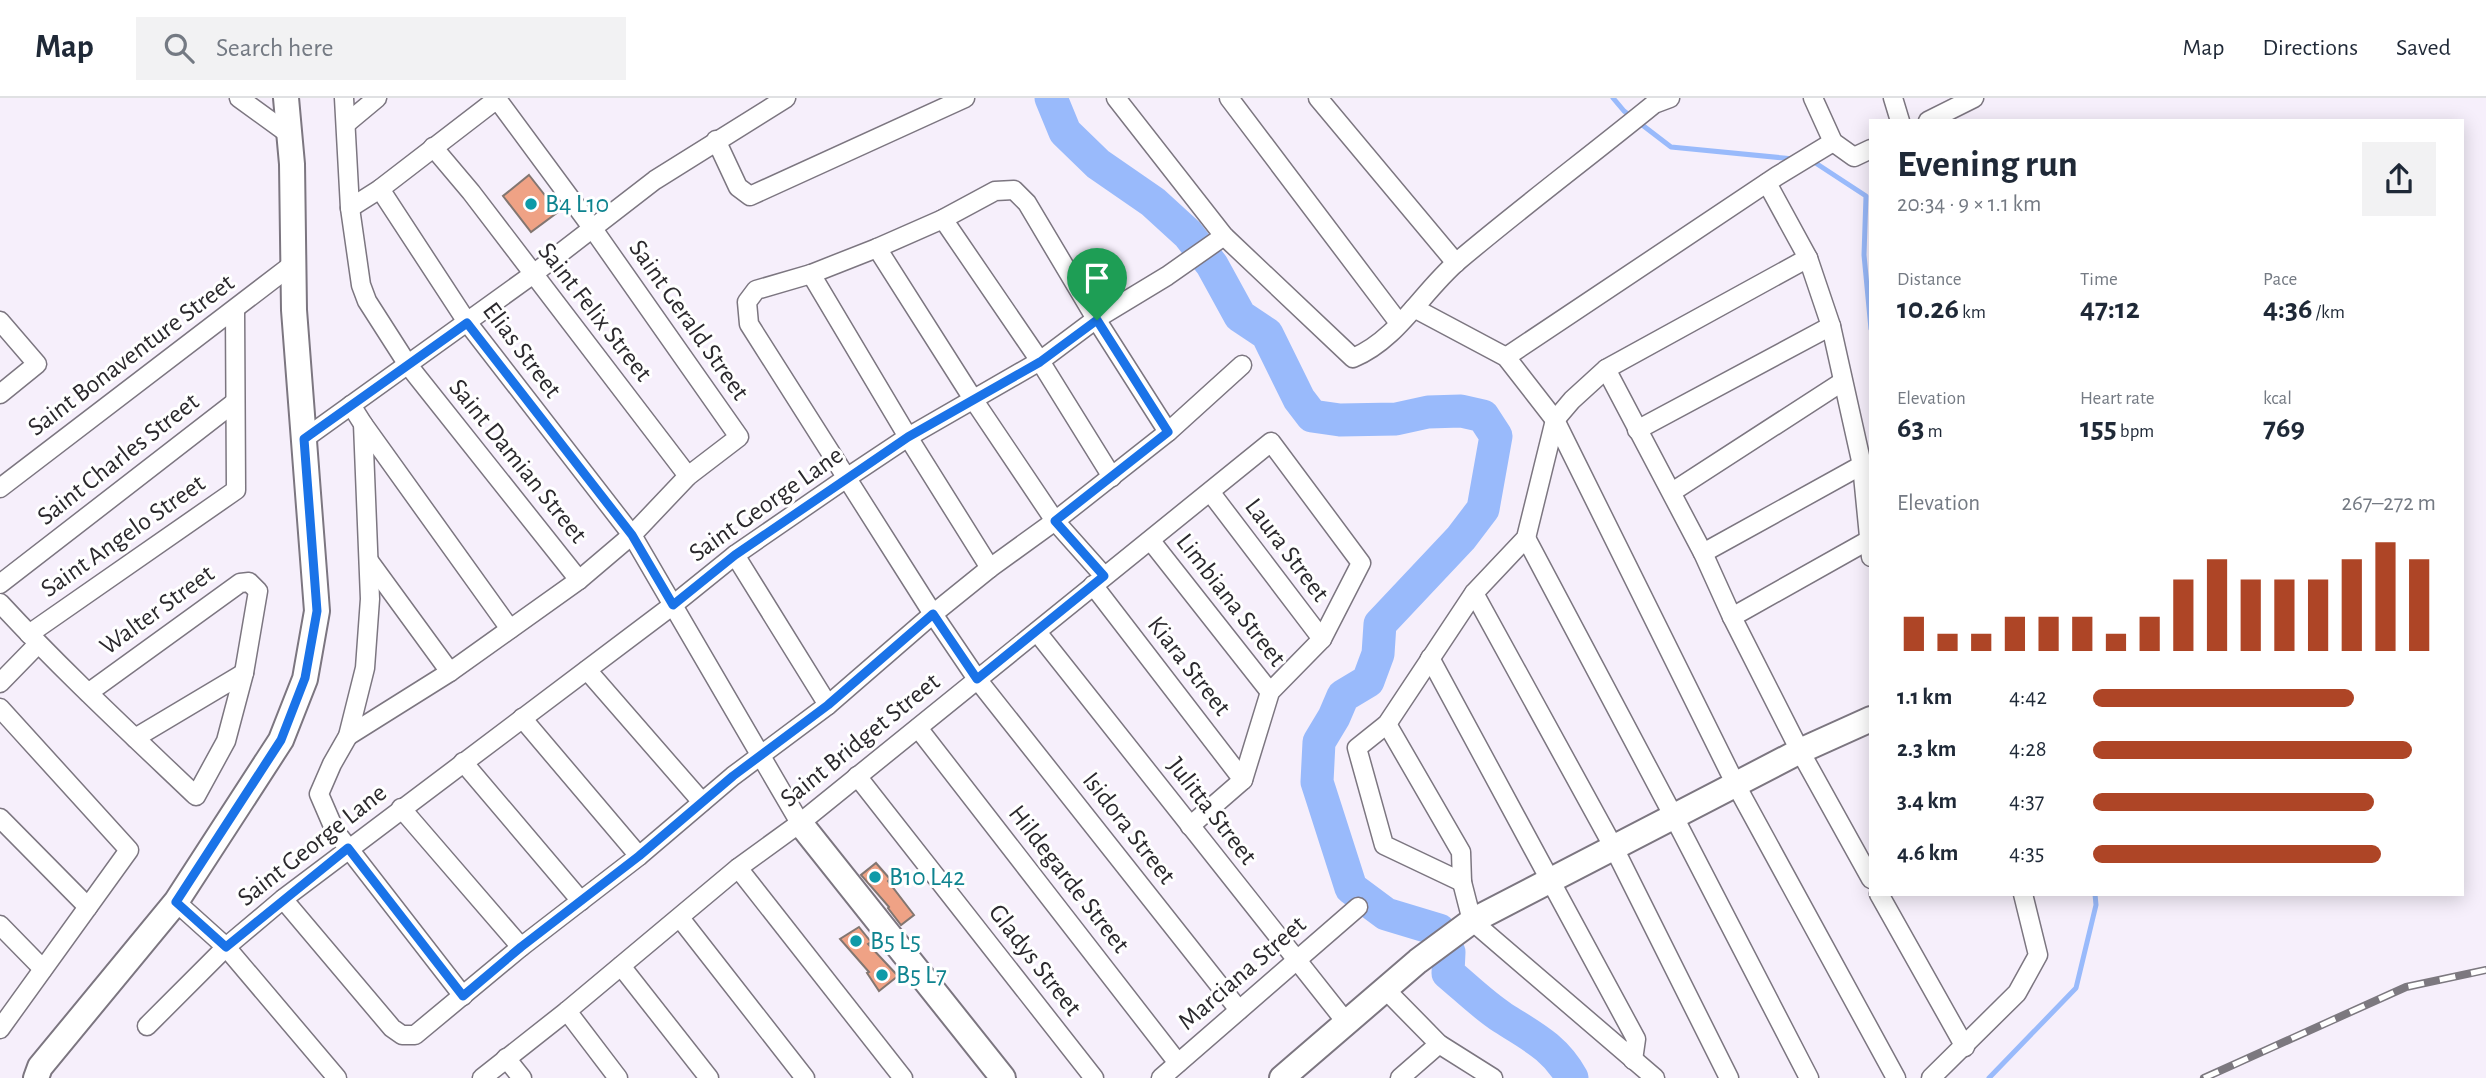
<!DOCTYPE html>
<html lang="en">
<head>
<meta charset="utf-8">
<style>
  body { margin:0; font-family:"Alegreya Sans",sans-serif; background:#f2f2f3; color:#1f2937; height:100vh; display:flex; flex-direction:column; font-size:26px; white-space:nowrap }
  * { box-sizing:border-box; margin:0 }
  p { font-size:23px; color:#747a83 }
  .icon { flex:none; width:38px; height:38px; fill:none; stroke:currentColor; stroke-width:2; stroke-linecap:round; stroke-linejoin:round }
  .map { position:relative; flex:1; overflow:hidden }
  .details { position:absolute; left:1869px; top:21px; width:595px; height:777px; display:flex; flex-direction:column; background:#fff; border-radius:0px; box-shadow:0 4px 18px #0003 }
  .details>* { flex:none }
  .pin { position:absolute; display:grid; place-items:center; width:60px; height:60px; color:#fff; margin:-72px -30px; border-radius:50% 50% 50% 0; rotate:-45deg; box-shadow:0 0 7px #0007 }
  .pin .icon { rotate:45deg }
  .round { display:grid; place-items:center; flex:none; width:74px; height:74px; border-radius:0px; background:#f2f2f3 }
  .summary { display:flex; align-items:center; justify-content:space-between; height:119px; padding:0 28px }
  h1 { font-size:38px; font-weight:600; line-height:52px }
  .stats { display:grid; grid-template-columns:repeat(3,1fr); gap:10px; height:119px; padding:7px 28px }
  .stats div { display:grid; align-content:center }
  .stats b { font-size:30px; font-weight:600 }
  .stats small { font-size:19px; font-weight:400 }
  .stats p { font-size:19px }
  .chart { height:196px; padding:14px 28px }
  .chart p { display:flex; justify-content:space-between }
  .chart svg { width:100%; height:126px; margin-top:7px; stroke:#ae4526; stroke-width:6 }
  ul { padding:0 28px; list-style:none; font-size:23px }
  li { display:grid; grid-template-columns:112px 84px 1fr; align-items:center; height:52px }
  li i { height:18px; border-radius:9px; background:#ae4526 }
  header { display:flex; align-items:center; gap:42px; box-sizing:border-box; height:98px; padding:0 35px; background:#fff; border-bottom:2px solid #e0e1e3 }
  header strong { font-size:33px }
  nav { display:flex; gap:38px; margin-inline-start:auto; font-size:24px }
  .search { width:490px; height:63px; background:#f2f2f3; display:flex; align-items:center; gap:18px; box-sizing:border-box; padding:0 24px; border-radius:0px; color:#747a83; font-size:26px }
  .map>svg:first-child { display:block }
  .lines { fill:none; stroke-linecap:round; stroke-linejoin:round }
  .stream { stroke:#99bafb; stroke-width:5 }
  .river { stroke:#99bafb; stroke-width:33 }
  .building { fill:#efa285; stroke:#827671; stroke-width:2 }
  .street-casing { stroke:#7c7680; stroke-width:21 }
  .secondary-casing { stroke:#7c7680; stroke-width:28 }
  .street { stroke:#fff; stroke-width:18 }
  .secondary { stroke:#fff; stroke-width:24 }
  .rail-casing { stroke:#7c787f; stroke-width:8 }
  .rail { stroke:#fff; stroke-width:5; stroke-dasharray:16; stroke-linecap:butt }
  .route-casing { stroke:#fff; stroke-width:14 }
  .route { stroke:#1a73e8; stroke-width:9 }
  .culture-dot { fill:#0f9aa8; stroke:#fff; stroke-width:2.5 }
  .labels { text-anchor:middle; dominant-baseline:central; stroke-width:6; stroke-linejoin:round; paint-order:stroke }
  .culture-label { font-size:26px; fill:#0d838f; stroke:#fff; text-anchor:start }
  .street-label { font-size:26px; fill:#2b292d; stroke:#fff }
</style>
</head>
<body>
<header>
<strong>Map</strong>
<div class="search"><svg class="icon" aria-label="search" viewBox="0 0 24 24"><circle cx="10" cy="10" r="6"/><path d="M15 15l6 6"/></svg>Search here</div>
<nav><a>Map</a><a>Directions</a><a>Saved</a></nav>
</header>
<div class="map">
<svg width="2486" height="980" viewBox="0 0 2486 980">
  <rect width="100%" height="100%" fill="#f6effb"/>
  <g class="lines">
    <g class="stream">
      <polyline points="1613,0 1624,13 1671,49 1794,61"/>
      <polyline points="1811,62 1866,98 1864,157 1871,231"/>
      <polyline points="1989,980 2076,890 2096,807 2095,796"/>
    </g>
    <path class="river" d="M 1051,0 L 1065,34 L 1098,66 L 1153,104 L 1188,136 L 1212,167 L 1240,218 L 1267,236 L 1299,301 L 1312,318 L 1340,322 L 1396,321 L 1428,314 L 1461,313 L 1483,318 L 1496,338 L 1483,411 L 1461,440 L 1380,526 L 1378,556 L 1368,583 L 1343,598 L 1334,619 L 1319,644 L 1317,684 L 1351,790 L 1386,816 L 1439,832 L 1449,854 L 1448,875 C 1466,890 1483,907 1503,920 C 1531,938 1555,949 1572,980"/>
  </g>
  <g class="building">
    <polygon points="529,77 558,114 531,134 503,98"/>
    <polygon points="876,765 890,781 888,783 914,817 901,827 888,810 889,809 861,777"/>
    <polygon points="859,829 871,844 868,846 898,878 879,893 867,875 869,874 840,841"/>
  </g>
  <g class="lines">
    <defs>
      <g id="street">
        <polyline points="239,0 290,37"/>
        <polyline points="344,0 350,110 361,187 367,203 408,267 579,482"/>
        <path d="M 1116,0 L 1224,138 L 1353,260 C 1397,242 1422,194 1458,163 C 1522,109 1589,59 1654,6 L 1670,0"/>
        <polyline points="1229,0 1399,225"/>
        <polyline points="1318,0 1456,165"/>
        <polyline points="1813,0 1833,44 1854,59 1871,51"/>
        <polyline points="1893,0 1900,23"/>
        <polyline points="1928,23 1974,0"/>
        <polyline points="347,25 377,0"/>
        <polyline points="716,42 738,89 750,98 965,0"/>
        <polyline points="433,49 471,94 688,378"/>
        <polyline points="1767,85 1808,160 1831,228 1862,367 1871,459"/>
        <polyline points="380,91 467,224 632,437 800,725"/>
        <polyline points="943,121 1040,263 1112,379"/>
        <polyline points="877,150 973,301 1055,423 1104,478"/>
        <polyline points="811,176 908,339 990,470"/>
        <polyline points="1414,210 1506,259 1555,322 1736,687 1896,980"/>
        <polyline points="0,223 37,266 0,296"/>
        <polyline points="1506,259 1777,78 1833,44"/>
        <polyline points="1606,271 1703,455 1732,519 1800,653 1871,781"/>
        <polyline points="351,307 363,326 370,501 365,570 348,638 332,666 319,696 335,733 463,898"/>
        <polyline points="363,326 510,531"/>
        <polyline points="1637,332 1831,228"/>
        <polyline points="1168,334 1096,221 1027,105 1014,92 995,93 943,121 877,150 811,176 756,192 747,204 749,226 933,516 977,581 1239,912"/>
        <polyline points="304,341 532,177 655,82 786,0"/>
        <polyline points="0,390 293,166"/>
        <polyline points="1672,394 1842,284"/>
        <polyline points="1211,395 1322,541"/>
        <polyline points="1526,440 1674,719 1809,980"/>
        <polyline points="1151,443 1270,594"/>
        <polyline points="1703,455 1862,367"/>
        <polyline points="735,457 828,607"/>
        <polyline points="369,463 450,574"/>
        <polyline points="0,486 235,304"/>
        <polyline points="1093,487 1243,682"/>
        <polyline points="1474,495 1614,750 1729,980"/>
        <path d="M 0,505 C 62,572 130,635 196,698 L 226,643 L 244,575 L 258,493 L 249,484 L 240,485 L 88,595"/>
        <polyline points="1732,519 1869,442"/>
        <polyline points="1037,534 1346,924"/>
        <polyline points="29,536 236,392 235,211"/>
        <polyline points="1430,560 1636,941 1633,962"/>
        <polyline points="587,572 702,704"/>
        <polyline points="0,585 38,546"/>
        <polyline points="0,610 129,752 0,931"/>
        <polyline points="522,620 639,758"/>
        <polyline points="1387,626 1461,754 1462,784 1472,823 1655,980"/>
        <polyline points="918,630 1178,965"/>
        <polyline points="348,638 450,574 579,482 632,437 688,378 739,339 593,131 497,1 380,91 350,110"/>
        <polyline points="135,640 244,575"/>
        <polyline points="463,664 581,803"/>
        <polyline points="857,678 1094,980"/>
        <polyline points="401,710 521,849"/>
        <polyline points="0,720 88,809"/>
        <polyline points="738,770 903,980"/>
        <polyline points="1462,784 1384,747 1357,650 1387,626 1474,495 1526,440 1555,322 1572,302 1606,271 1808,160"/>
        <polyline points="1879,796 1965,949"/>
        <polyline points="283,801 392,930 402,937 415,937 521,849 639,758 733,678 828,607 933,516 990,470 1055,423 1168,334 1242,267"/>
        <polyline points="176,804 226,849 337,980"/>
        <polyline points="680,820 805,980"/>
        <polyline points="0,827 43,871"/>
        <polyline points="621,868 709,980"/>
        <polyline points="1385,891 1439,946 1493,980"/>
        <polyline points="567,913 618,980"/>
        <polyline points="147,928 226,849 283,801 673,507 735,457 848,379 908,339 1040,263 1096,221 1167,178 1224,138"/>
        <polyline points="506,960 522,980"/>
        <polyline points="482,980 567,913 738,770 800,725 1271,344 1361,465 1322,541 1270,594 1243,682 1190,728"/>
        <polyline points="1161,980 1358,809"/>
        <polyline points="1400,980 1439,946"/>
        <polyline points="1931,980 2017,895 2038,857 2023,796"/>
      </g>
      <g id="secondary">
        <polyline points="800,725 1003,980"/>
        <polyline points="36,980 40,969 176,804 281,642 305,581 317,513 294,212 292,66 286,0"/>
        <polyline points="1282,980 1418,863 1472,823 1800,653 1871,621"/>
      </g>
    </defs>
    <use href="#street" class="street-casing"/>
    <use href="#secondary" class="secondary-casing"/>
    <use href="#street" class="street"/>
    <use href="#secondary" class="secondary"/>
    <defs>
      <polyline id="rail" points="2204,980 2406,889 2486,872"/>
    </defs>
    <use href="#rail" class="rail-casing"/>
    <use href="#rail" class="rail"/>
  </g>
  <g class="lines">
    <defs>
      <polygon id="route" points="1097,222 1168,334 1055,423 1104,478 977,581 933,516 828,607 733,678 639,758 521,849 463,898 348,750 226,849 176,804 281,642 305,580 317,513 304,341 467,225 632,437 673,507 735,457 848,380 908,339 1040,264"/>
    </defs>
    <use href="#route" class="route-casing"/>
    <use href="#route" class="route"/>
  </g>
  <g class="culture-dot">
    <circle cx="531" cy="106" r="7"/>
    <circle cx="875" cy="779" r="7"/>
    <circle cx="856" cy="843" r="7"/>
    <circle cx="882" cy="877" r="7"/>
  </g>
  <g class="labels">
    <g class="culture-label">
      <text x="545" y="106">B4 L10</text>
      <text x="889" y="779">B10 L42</text>
      <text x="870" y="843">B5 L5</text>
      <text x="896" y="877">B5 L7</text>
    </g>
    <g class="street-label">
      <text transform="translate(595 214) rotate(52)">Saint Felix Street</text>
      <text transform="translate(689 222) rotate(55)">Saint Gerald Street</text>
      <text transform="translate(522 252) rotate(53)">Elias Street</text>
      <text transform="translate(131 257) rotate(-37)">Saint Bonaventure Street</text>
      <text transform="translate(118 361) rotate(-38)">Saint Charles Street</text>
      <text transform="translate(518 363) rotate(51)">Saint Damian Street</text>
      <text transform="translate(766 406) rotate(-35)">Saint George Lane</text>
      <text transform="translate(123 438) rotate(-35)">Saint Angelo Street</text>
      <text transform="translate(1287 452) rotate(53)">Laura Street</text>
      <text transform="translate(1231 502) rotate(52)">Limbiana Street</text>
      <text transform="translate(157 512) rotate(-36)">Walter Street</text>
      <text transform="translate(1189 568) rotate(52)">Kiara Street</text>
      <text transform="translate(860 642) rotate(-39)">Saint Bridget Street</text>
      <text transform="translate(1212 713) rotate(52)">Julitta Street</text>
      <text transform="translate(1129 730) rotate(52)">Isidora Street</text>
      <text transform="translate(312 747) rotate(-38)">Saint George Lane</text>
      <text transform="translate(1069 781) rotate(52)">Hildegarde Street</text>
      <text transform="translate(1035 862) rotate(52)">Gladys Street</text>
      <text transform="translate(1242 875) rotate(-41)">Marciana Street</text>
    </g>
  </g>
</svg>
<div class="pin" style="left:1097px;top:222px;background:#1e9e55"><svg class="icon" aria-label="arrive" viewBox="0 0 24 24"><path d="M6 21V4h12l-3 4 3 4H6"/></svg></div>
<section class="details">
<div class="summary"><div><h1>Evening run</h1><p>20:34 · 9 × 1.1 km</p></div><a class="round"><svg class="icon" aria-label="share" viewBox="0 0 24 24"><path d="M12 15V3M7 8l5-5 5 5M5 13v7h14v-7"/></svg></a></div>
<div class="stats">
<div><p>Distance</p><b>10.26<small> km</small></b></div>
<div><p>Time</p><b>47:12</b></div>
<div><p>Pace</p><b>4:36<small> /km</small></b></div>
</div>
<div class="stats">
<div><p>Elevation</p><b>63<small> m</small></b></div>
<div><p>Heart rate</p><b>155<small> bpm</small></b></div>
<div><p>kcal</p><b>769</b></div>
</div>
<div class="chart"><p><span>Elevation</span>267–272 m</p>
<svg viewBox="0 0 160 44" preserveAspectRatio="none"><path d="M5 44V32M15 44V38M25 44V38M35 44V32M45 44V32M55 44V32M65 44V38M75 44V32M85 44V19M95 44V12M105 44V19M115 44V19M125 44V19M135 44V12M145 44V6M155 44V12"/></svg>
</div>
<ul>
<li><b>1.1 km</b>4:42<i style="width:76%"></i></li>
<li><b>2.3 km</b>4:28<i style="width:93%"></i></li>
<li><b>3.4 km</b>4:37<i style="width:82%"></i></li>
<li><b>4.6 km</b>4:35<i style="width:84%"></i></li>
</ul>
</section>
</div>
</body>
</html>
